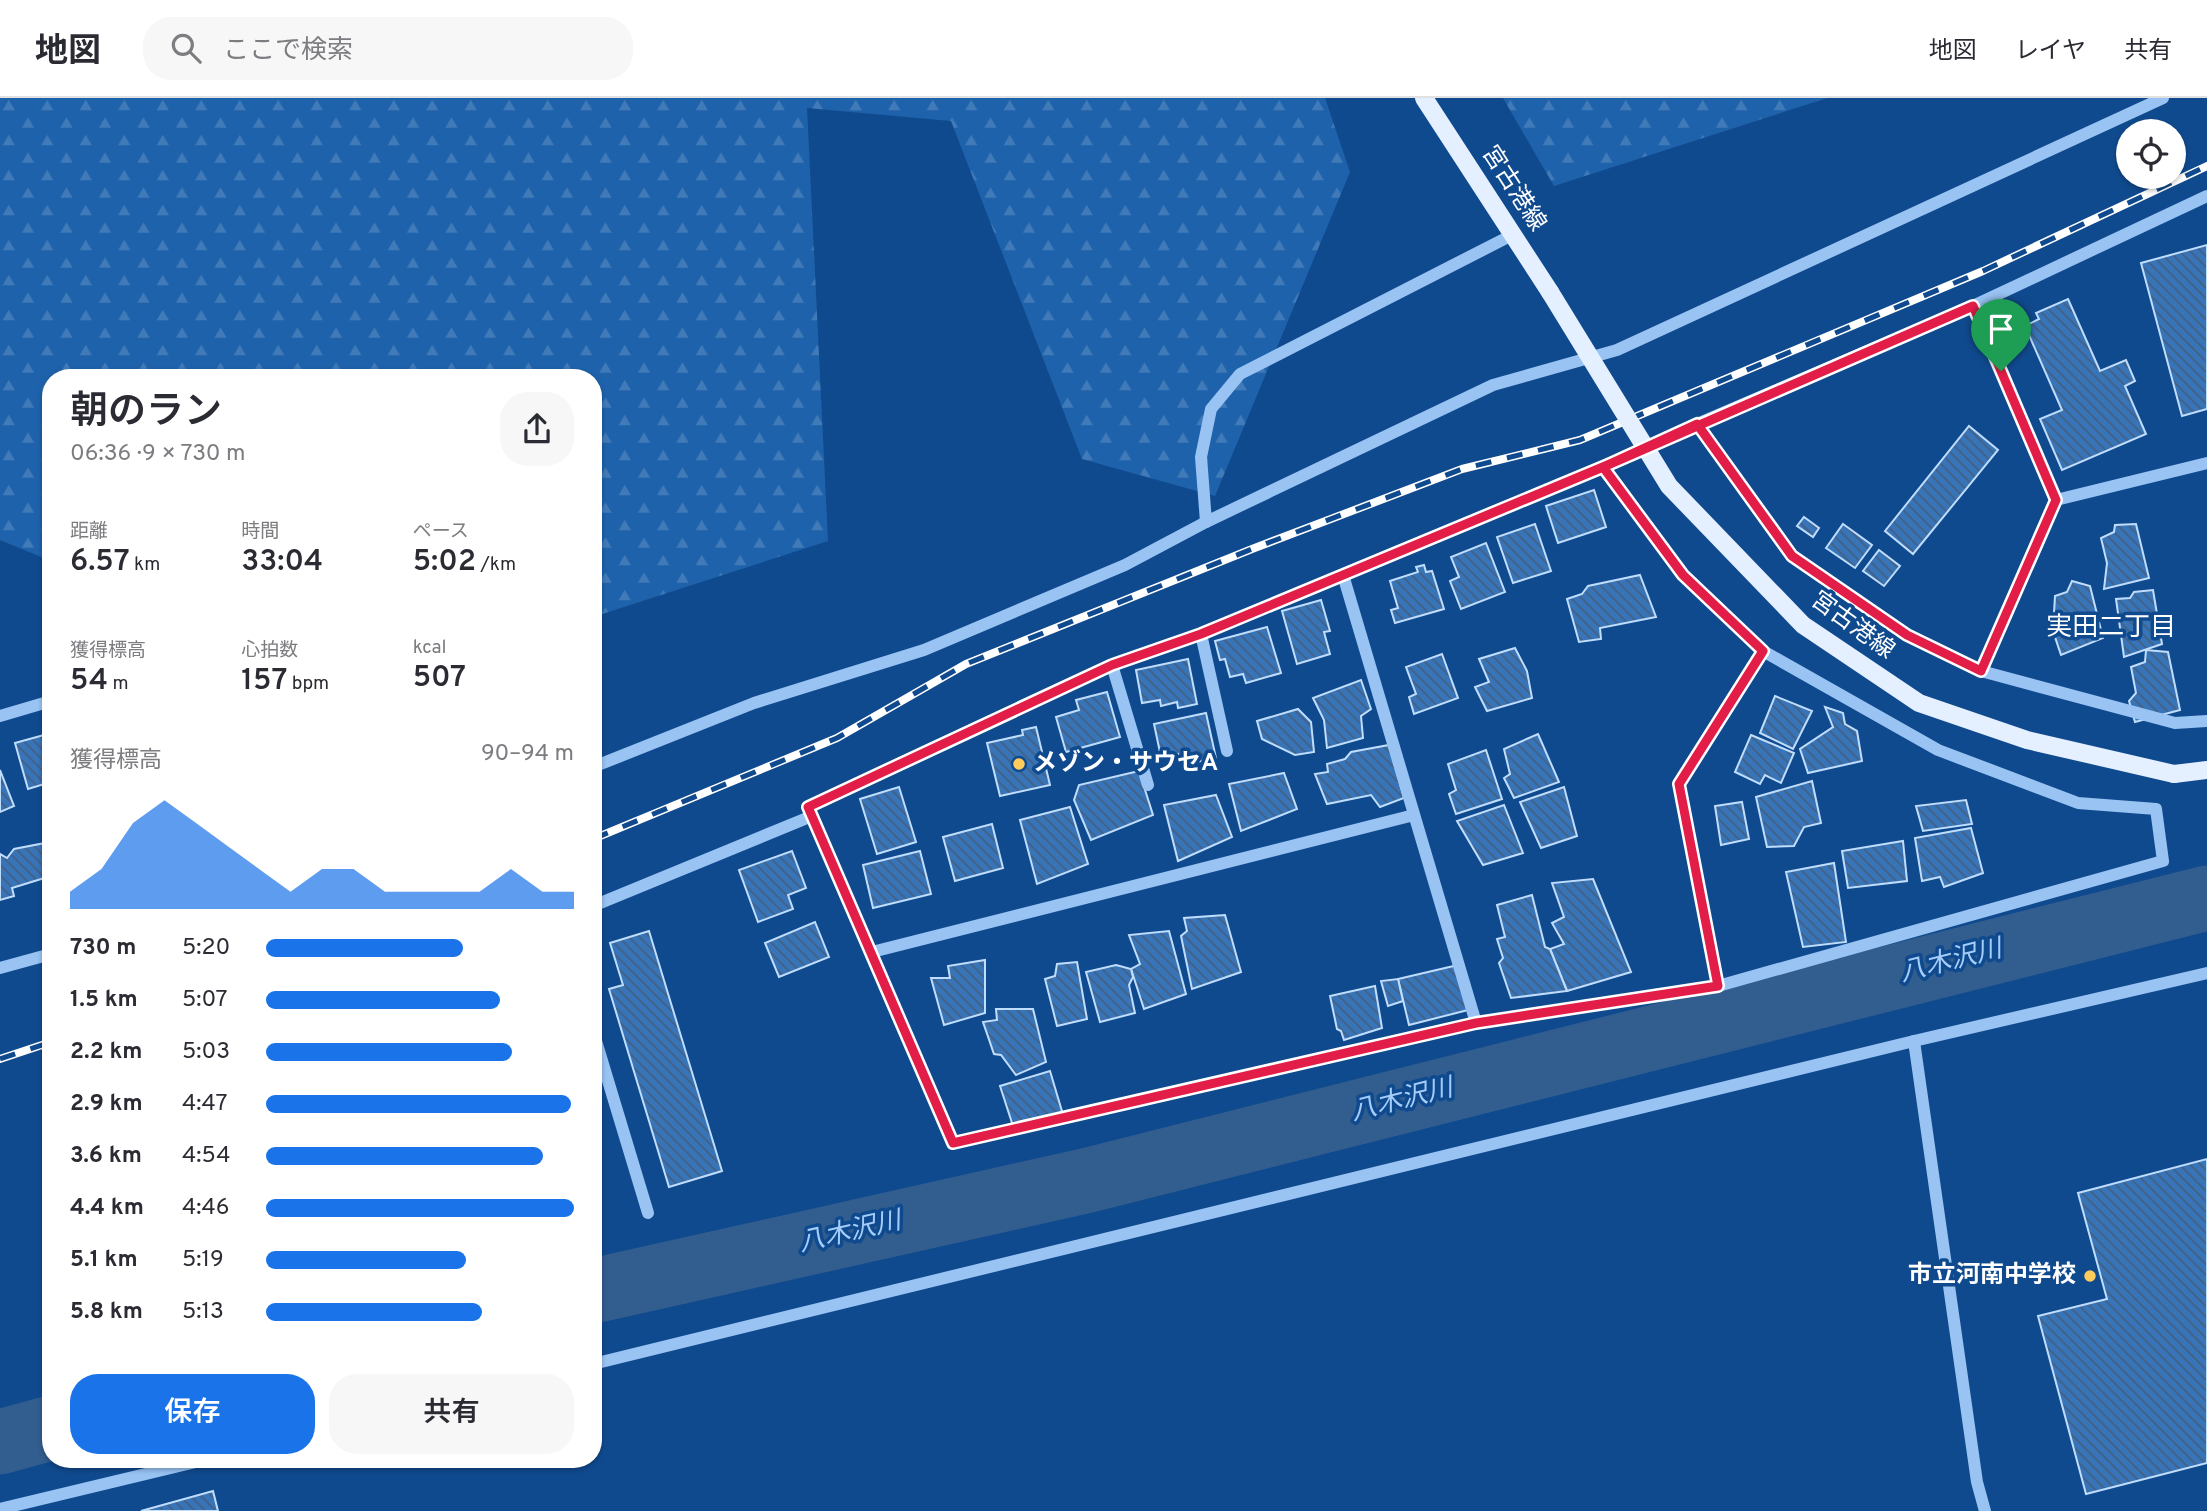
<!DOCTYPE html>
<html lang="ja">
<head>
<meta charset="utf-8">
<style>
  body { margin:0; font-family:Overpass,"Noto Sans JP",sans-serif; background:#f7f7f7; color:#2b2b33; height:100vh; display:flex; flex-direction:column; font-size:26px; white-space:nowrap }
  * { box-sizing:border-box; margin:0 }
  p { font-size:23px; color:#7c7c81 }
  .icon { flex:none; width:38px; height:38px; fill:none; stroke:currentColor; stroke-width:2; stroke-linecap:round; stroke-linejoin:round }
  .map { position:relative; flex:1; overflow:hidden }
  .drawer { position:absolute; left:42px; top:271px; width:560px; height:1099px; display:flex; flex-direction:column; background:#fff; border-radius:28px; box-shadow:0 2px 5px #0004 }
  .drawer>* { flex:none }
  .controls { position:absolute; left:2116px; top:21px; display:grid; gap:14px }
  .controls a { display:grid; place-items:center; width:70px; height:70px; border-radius:50%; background:#fff; box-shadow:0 2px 5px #0004; font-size:35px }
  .pin { position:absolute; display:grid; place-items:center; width:60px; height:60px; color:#fff; margin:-72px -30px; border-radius:50% 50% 50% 0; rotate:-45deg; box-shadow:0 0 7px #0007 }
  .pin .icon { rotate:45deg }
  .round { display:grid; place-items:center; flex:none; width:74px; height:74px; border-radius:28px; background:#f7f7f7 }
  .head { display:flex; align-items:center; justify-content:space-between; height:119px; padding:0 28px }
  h1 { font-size:38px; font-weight:600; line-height:52px }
  .figures { display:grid; grid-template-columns:repeat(3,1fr); gap:10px; height:119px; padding:7px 28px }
  .figures div { display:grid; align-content:center }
  .figures b { font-size:30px; font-weight:600 }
  .figures small { font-size:19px; font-weight:400 }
  .figures p { font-size:19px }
  .chart { height:196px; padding:14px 28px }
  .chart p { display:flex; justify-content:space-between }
  .chart svg { width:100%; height:126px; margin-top:7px; fill:#1a73e8; opacity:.7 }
  .button { display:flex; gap:14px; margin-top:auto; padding:14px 28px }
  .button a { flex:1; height:80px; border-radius:28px; background:#1a73e8; color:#fff; font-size:28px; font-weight:600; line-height:80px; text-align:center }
  .button a+a { background:#f7f7f7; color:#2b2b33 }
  ul { padding:0 28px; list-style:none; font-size:23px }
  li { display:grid; grid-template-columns:112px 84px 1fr; align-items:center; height:52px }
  li i { height:18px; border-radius:9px; background:#1a73e8 }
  header { display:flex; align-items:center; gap:42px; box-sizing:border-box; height:98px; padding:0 35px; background:#fff; border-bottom:2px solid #e1e1e2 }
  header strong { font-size:33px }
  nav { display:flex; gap:38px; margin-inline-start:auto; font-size:24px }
  .search { width:490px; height:63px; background:#f7f7f7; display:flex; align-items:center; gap:18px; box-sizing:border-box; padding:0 24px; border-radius:28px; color:#7c7c81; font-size:26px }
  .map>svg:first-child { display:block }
  .forest { fill:url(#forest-firs) }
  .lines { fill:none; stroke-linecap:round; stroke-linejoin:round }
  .river { stroke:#315d8f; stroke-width:65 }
  .building { fill:url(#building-back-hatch); stroke:#bfddfd; stroke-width:2 }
  .minor { stroke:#98c3f3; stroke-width:12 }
  .major { stroke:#e4efff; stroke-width:18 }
  .rail-casing { stroke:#fff; stroke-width:8 }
  .rail { stroke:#104a8e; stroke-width:5; stroke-dasharray:16; stroke-linecap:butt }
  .major-bridge { stroke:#e4efff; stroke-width:18 }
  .route-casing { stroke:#fff; stroke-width:14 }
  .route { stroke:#e11d48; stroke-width:9 }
  .poi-dot { fill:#ffcb5a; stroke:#104a8e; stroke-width:2.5 }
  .labels { text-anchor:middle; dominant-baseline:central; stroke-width:7; stroke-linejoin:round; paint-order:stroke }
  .street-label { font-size:24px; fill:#fff; stroke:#104a8e }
  .poi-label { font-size:24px; font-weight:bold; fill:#fff; stroke:#104a8e; text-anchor:start }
  .neighbourhood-label { font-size:26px; fill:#fff; stroke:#104a8e }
  .water-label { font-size:26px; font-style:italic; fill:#a4cdfa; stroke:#104a8e }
</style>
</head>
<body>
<header>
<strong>地図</strong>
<div class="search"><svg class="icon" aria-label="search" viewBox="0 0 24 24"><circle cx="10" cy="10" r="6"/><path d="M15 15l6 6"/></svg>ここで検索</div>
<nav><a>地図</a><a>レイヤ</a><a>共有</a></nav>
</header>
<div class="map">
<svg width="2207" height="1413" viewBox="0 0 2207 1413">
  <defs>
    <pattern id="forest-firs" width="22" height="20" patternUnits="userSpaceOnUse" patternTransform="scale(1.75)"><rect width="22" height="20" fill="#1e62ab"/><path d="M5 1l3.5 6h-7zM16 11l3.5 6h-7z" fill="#407ab8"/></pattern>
    <pattern id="building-back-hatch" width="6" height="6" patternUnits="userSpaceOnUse" patternTransform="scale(1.75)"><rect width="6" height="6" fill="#3874b8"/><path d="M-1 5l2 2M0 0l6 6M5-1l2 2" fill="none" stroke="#426082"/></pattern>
  </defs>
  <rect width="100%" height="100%" fill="#104a8e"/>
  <g class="forest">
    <polygon points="0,0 1325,0 1350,74 1215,398 1082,361 951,23 807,10 828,443 593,519 593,280 51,280 51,463 0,442"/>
    <polygon points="1503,0 1827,0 1554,88"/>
  </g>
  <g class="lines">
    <g class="river">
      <polyline points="593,1193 1089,1082 2207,800"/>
      <polyline points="0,1344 51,1330"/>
    </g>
  </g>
  <g class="building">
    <polygon points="2207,147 2207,311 2182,318 2141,165"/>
    <polygon points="2068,201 2100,273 2126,262 2135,283 2125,288 2146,336 2062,372 2040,321 2062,312 2025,228 2039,221 2036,215"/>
    <polygon points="1969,328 1998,352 1913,456 1885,433"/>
    <polygon points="1594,392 1606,429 1558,445 1546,408"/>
    <polygon points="1804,419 1819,430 1813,439 1797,428"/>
    <polygon points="1535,426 1551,473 1513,485 1497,439"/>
    <polygon points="1843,426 1872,447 1855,470 1826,450"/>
    <polygon points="2136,426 2149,480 2104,491 2107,465 2101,440 2114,434 2115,427"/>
    <polygon points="1486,445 1505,494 1461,511 1450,483 1459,479 1451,459"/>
    <polygon points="1879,452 1900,468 1884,488 1863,473"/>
    <polygon points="1424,467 1426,474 1432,473 1444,511 1395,525 1391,512 1398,510 1390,483 1418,474 1416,469"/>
    <polygon points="1640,477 1656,519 1600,530 1601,541 1579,544 1567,501 1582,496 1588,488"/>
    <polygon points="2072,483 2090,488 2103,540 2061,557 2053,533 2055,498 2067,494"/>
    <polygon points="2153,492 2162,546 2124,559 2116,501 2130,500 2134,494"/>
    <polygon points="1321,502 1330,533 1324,534 1330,556 1297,566 1282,513"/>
    <polygon points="1267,529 1281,575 1246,585 1243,576 1230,579 1225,561 1220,562 1215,543"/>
    <polygon points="1515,550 1527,573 1532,600 1487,613 1475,589 1489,584 1479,561"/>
    <polygon points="2146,552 2168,554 2180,612 2135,624 2129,603 2136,595 2131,569 2145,564"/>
    <polygon points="1442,556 1458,600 1414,616 1409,599 1416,596 1406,569"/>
    <polygon points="1188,561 1197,606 1178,610 1177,604 1161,608 1160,602 1142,605 1136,572"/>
    <polygon points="1361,582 1371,611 1361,618 1363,640 1327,650 1324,622 1313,600"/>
    <polygon points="1107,594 1120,639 1066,654 1056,619 1079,612 1076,602"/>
    <polygon points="1775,598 1812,613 1793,651 1760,635"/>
    <polygon points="1825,609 1843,615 1845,626 1857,633 1862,663 1808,675 1800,651 1833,629"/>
    <polygon points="1298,611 1311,624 1314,654 1295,657 1262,641 1257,623"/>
    <polygon points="1206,615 1216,660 1196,664 1195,658 1179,662 1178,656 1161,659 1154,626"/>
    <polygon points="1036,629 1050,687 1000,698 987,645 1023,637 1022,632"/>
    <polygon points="51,635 51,684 28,691 15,645"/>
    <polygon points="1538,636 1559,684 1514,700 1504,680 1510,676 1504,651"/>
    <polygon points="1751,637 1794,655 1781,685 1765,677 1760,686 1735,674"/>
    <polygon points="1389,647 1404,700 1380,709 1371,697 1327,706 1315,676 1328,674 1327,666 1345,661 1351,654"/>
    <polygon points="1486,652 1502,701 1456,716 1449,696 1456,692 1448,666"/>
    <polygon points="0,672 14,708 0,714"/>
    <polygon points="1139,673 1153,717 1091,742 1074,702 1079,687"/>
    <polygon points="1284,675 1297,711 1241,733 1229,686"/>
    <polygon points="1812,683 1821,725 1804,729 1794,748 1767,749 1756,699"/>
    <polygon points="899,689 916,744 877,756 860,701"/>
    <polygon points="1564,689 1577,738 1541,750 1520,704"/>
    <polygon points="1216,697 1232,739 1178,763 1164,707"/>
    <polygon points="1966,702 1972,726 1923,733 1916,708"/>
    <polygon points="1742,704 1749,741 1721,747 1715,708"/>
    <polygon points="1504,707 1523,755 1483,767 1457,723"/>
    <polygon points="1070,709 1088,766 1037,786 1020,722"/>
    <polygon points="992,726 1003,770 955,783 943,739"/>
    <polygon points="1971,730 1983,775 1944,789 1940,779 1922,783 1915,740"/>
    <polygon points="1903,743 1907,783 1848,790 1842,753"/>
    <polygon points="50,744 51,778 12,790 14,798 0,802 0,756 7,760 14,751"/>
    <polygon points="792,753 806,790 788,797 793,811 758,824 739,772"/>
    <polygon points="920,753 931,796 873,810 863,767"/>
    <polygon points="1834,765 1846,844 1803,849 1786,774"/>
    <polygon points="1593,781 1631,874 1567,893 1550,851 1564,846 1552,825 1564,819 1552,785"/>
    <polygon points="1532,797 1545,849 1550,851 1567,893 1511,900 1499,865 1503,860 1497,841 1505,839 1497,807"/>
    <polygon points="1225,817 1241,874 1192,891 1181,838 1187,833 1184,820"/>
    <polygon points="815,824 829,859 779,879 765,845"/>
    <polygon points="649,833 722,1073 669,1089 609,891 623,887 610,845"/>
    <polygon points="1169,833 1186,896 1144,911 1131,871 1140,866 1129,837"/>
    <polygon points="985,862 985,915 944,927 931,880 950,880 948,868"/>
    <polygon points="1077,864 1087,921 1057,928 1045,881 1055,878 1057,866"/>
    <polygon points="1116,867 1131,871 1133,879 1129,887 1135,915 1100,924 1086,874"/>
    <polygon points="1458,867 1472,911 1409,927 1398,881"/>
    <polygon points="1398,881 1403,903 1388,908 1381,883"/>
    <polygon points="1375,888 1382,930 1344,942 1341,933 1337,931 1330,898"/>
    <polygon points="996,911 1033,911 1046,964 1016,977 1001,957 994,956 983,924 997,922"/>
    <polygon points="1050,973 1064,1020 1014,1031 1000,988"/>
    <polygon points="2207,1061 2207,1365 2086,1396 2038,1218 2107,1201 2078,1095"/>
    <polygon points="213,1393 218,1413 141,1413"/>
  </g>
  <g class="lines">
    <g class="minor">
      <polyline points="2207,98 1973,208 1697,326 1792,458 1907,537 1981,573 2175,625 2207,623"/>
      <polyline points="1973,208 2056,402 1981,573"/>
      <polygon points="1603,369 1683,476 1763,553 1938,652 2078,705 2156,711 2163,763 1718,888 1476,925 953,1045 808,709 1112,567 1201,536"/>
      <polyline points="1603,369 1697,326"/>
      <polyline points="2056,402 2207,365"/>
      <polyline points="1206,424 1201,359 1211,311 1240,276 1514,136"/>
      <polyline points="1343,477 1476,925"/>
      <polyline points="1201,536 1227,653"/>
      <polyline points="1112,567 1148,687"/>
      <polyline points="0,618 51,603"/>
      <polyline points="593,669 754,605 924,552 1125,467 1206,424 1493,287 1617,252 2163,0"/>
      <polyline points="593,808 812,718"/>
      <polyline points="872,854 1414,717"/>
      <polyline points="0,870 51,856"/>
      <polyline points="1718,888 1679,686 1763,553"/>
      <polyline points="593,933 648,1115"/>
      <polyline points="1914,943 1977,1384 1985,1413"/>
      <polyline points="593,1266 1914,943 2207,875"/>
      <polyline points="0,1411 204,1362"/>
    </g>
    <g class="major">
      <polyline points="1424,0 1550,194"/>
      <polyline points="2174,676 2207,672"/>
    </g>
    <defs>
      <g id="rail">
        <polyline points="593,741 837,640 966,566 1252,451 1462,371 1580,342 1983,173 2207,68"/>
        <polyline points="0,961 51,944"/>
      </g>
    </defs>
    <use href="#rail" class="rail-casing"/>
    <use href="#rail" class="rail"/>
    <polyline class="major-bridge" points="1550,194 1669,388 1803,527 1919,605 2027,642 2174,676"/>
  </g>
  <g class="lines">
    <defs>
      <polyline id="route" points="2001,273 1973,208 1603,369 1201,536 1112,567 808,709 953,1045 1476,925 1718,888 1679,686 1763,553 1683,477 1603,369 1697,326 1792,458 1907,537 1981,573 2056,402 2001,273"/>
    </defs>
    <use href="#route" class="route-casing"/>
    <use href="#route" class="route"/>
  </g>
  <g class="poi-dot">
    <circle cx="1019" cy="666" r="7"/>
    <circle cx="2090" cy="1178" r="7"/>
  </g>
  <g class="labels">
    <g class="street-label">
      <text transform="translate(1513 91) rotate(57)">宮古港線</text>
      <text transform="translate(1852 528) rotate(36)">宮古港線</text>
    </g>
    <g class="poi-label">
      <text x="1033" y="666">メゾン・サウセA</text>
      <text x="2076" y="1178" text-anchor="end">市立河南中学校</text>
    </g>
    <g class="neighbourhood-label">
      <text x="2111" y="530">実田二丁目</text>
    </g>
    <g class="water-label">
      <text transform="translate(1951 864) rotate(-14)">八木沢川</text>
      <text transform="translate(1402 1003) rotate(-14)">八木沢川</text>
      <text transform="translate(850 1135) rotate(-13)">八木沢川</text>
    </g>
  </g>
</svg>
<div class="controls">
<a><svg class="icon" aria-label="locate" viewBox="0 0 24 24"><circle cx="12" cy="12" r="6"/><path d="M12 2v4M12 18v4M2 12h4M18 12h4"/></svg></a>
</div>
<div class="pin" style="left:2001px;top:273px;background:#1e9e55"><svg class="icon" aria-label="arrive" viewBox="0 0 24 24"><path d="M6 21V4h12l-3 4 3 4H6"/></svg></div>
<section class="drawer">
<div class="head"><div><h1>朝のラン</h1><p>06:36 · 9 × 730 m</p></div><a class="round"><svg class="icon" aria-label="share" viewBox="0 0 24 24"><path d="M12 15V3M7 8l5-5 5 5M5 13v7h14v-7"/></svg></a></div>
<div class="figures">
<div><p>距離</p><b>6.57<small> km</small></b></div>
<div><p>時間</p><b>33:04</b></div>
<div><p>ペース</p><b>5:02<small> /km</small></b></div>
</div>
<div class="figures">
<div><p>獲得標高</p><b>54<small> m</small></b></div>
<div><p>心拍数</p><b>157<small> bpm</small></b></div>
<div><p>kcal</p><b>507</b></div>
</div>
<div class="chart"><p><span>獲得標高</span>90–94 m</p>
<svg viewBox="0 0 160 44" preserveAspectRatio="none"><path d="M0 44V38L10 30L20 14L30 6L40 14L50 22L60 30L70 38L80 30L90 30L100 38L110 38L120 38L130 38L140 30L150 38L160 38V44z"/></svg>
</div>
<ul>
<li><b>730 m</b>5:20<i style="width:64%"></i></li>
<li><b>1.5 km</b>5:07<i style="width:76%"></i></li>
<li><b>2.2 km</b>5:03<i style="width:80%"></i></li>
<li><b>2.9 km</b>4:47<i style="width:99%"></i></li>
<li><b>3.6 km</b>4:54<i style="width:90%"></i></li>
<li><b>4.4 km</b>4:46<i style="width:100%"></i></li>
<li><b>5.1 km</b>5:19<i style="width:65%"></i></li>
<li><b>5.8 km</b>5:13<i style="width:70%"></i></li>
</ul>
<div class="button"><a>保存</a><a>共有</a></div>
</section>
</div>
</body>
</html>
